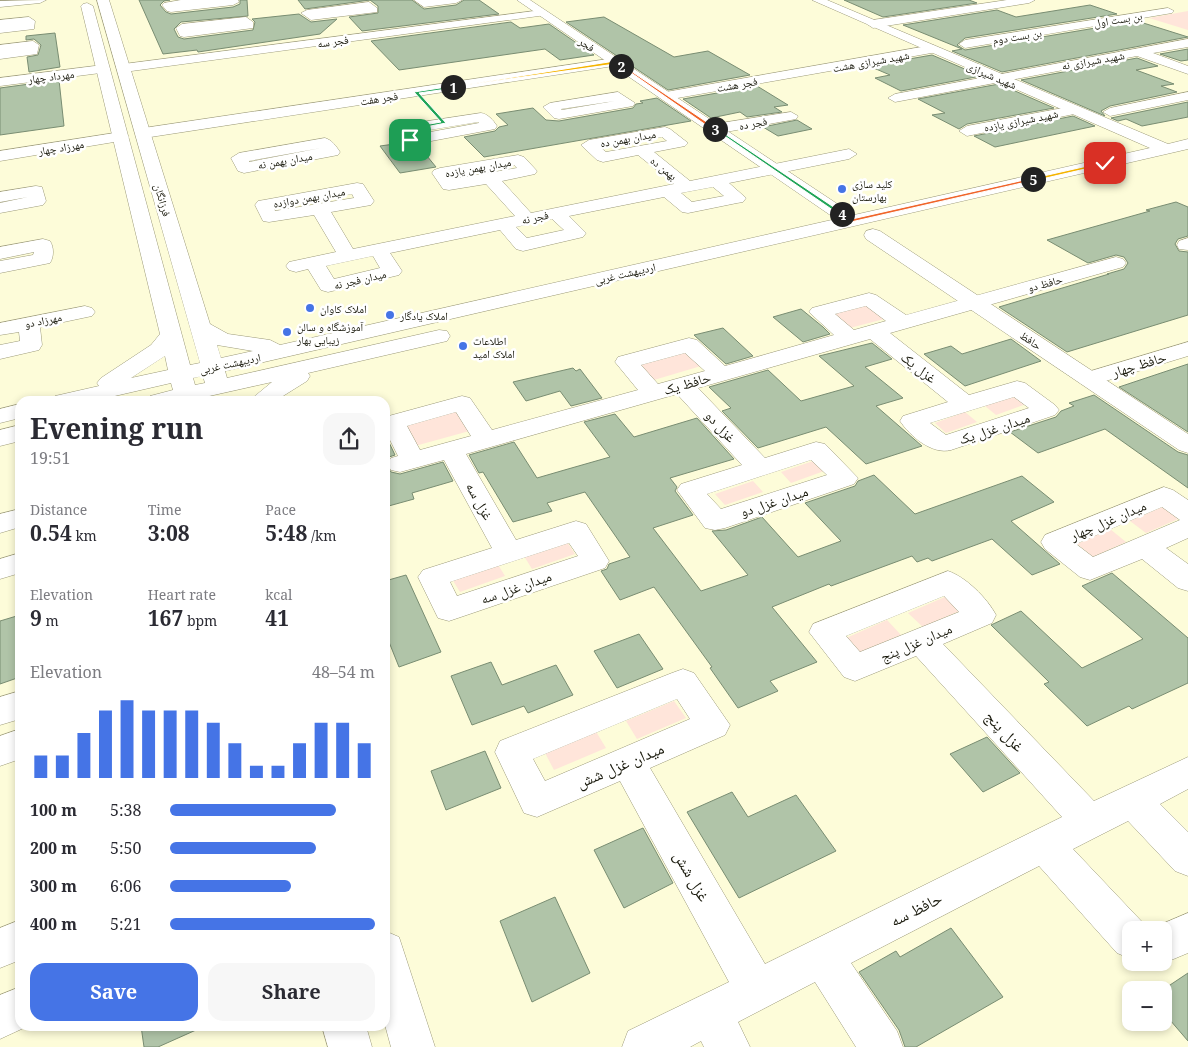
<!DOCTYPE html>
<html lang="en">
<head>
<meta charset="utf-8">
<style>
  body { margin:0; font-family:"Noto Serif","Noto Naskh Arabic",serif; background:#f7f7f7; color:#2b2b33; height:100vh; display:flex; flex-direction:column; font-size:19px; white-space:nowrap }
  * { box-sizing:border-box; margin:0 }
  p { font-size:16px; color:#7c7c81 }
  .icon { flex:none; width:28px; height:28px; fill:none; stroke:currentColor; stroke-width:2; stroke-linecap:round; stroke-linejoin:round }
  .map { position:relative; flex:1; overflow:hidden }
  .drawer { position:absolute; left:15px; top:396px; width:375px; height:635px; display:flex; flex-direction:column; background:#fff; border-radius:15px; box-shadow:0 2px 8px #0003 }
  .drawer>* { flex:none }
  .fabs { position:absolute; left:1122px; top:921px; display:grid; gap:10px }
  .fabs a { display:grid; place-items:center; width:50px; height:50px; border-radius:10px; background:#fff; box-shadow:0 2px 8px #0003; font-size:25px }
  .pin { position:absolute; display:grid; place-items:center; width:42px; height:42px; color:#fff; margin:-21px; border-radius:10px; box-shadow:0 2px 8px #0006 }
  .km { position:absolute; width:25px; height:25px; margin:-12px; border-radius:50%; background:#222; color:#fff; font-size:14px; line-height:25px; text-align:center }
  .round { display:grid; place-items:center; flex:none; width:52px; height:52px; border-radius:15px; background:#f7f7f7 }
  .summary { display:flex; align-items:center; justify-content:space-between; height:85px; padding:0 15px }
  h1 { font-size:28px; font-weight:700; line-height:38px }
  .stats { display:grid; grid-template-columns:repeat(3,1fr); gap:8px; height:85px; padding:5px 15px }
  .stats div { display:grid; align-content:center }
  .stats b { font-size:21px; font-weight:700 }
  .stats small { font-size:14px; font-weight:400 }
  .stats p { font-size:14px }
  .chart { height:140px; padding:10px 15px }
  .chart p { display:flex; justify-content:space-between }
  .chart svg { width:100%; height:90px; margin-top:5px; stroke:#4574e6; stroke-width:6 }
  .action { display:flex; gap:10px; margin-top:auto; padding:10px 15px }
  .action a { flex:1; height:58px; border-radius:15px; background:#4574e6; color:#fff; font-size:20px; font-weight:700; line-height:58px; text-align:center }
  .action a+a { background:#f7f7f7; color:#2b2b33 }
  ul { padding:0 15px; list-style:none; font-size:16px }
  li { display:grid; grid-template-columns:80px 60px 1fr; align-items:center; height:38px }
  li i { height:12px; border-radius:6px; background:#4574e6 }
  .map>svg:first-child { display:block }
  .green { fill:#ffe5da }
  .building { fill:#b0c4a8; stroke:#798d72 }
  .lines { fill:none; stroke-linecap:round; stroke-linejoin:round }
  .street-casing { stroke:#9c9a7a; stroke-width:1 }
  .secondary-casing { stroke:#9c9a7a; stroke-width:1 }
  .street { fill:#fff; fill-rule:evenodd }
  .secondary { fill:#fff; fill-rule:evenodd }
  .split-1 { fill:#22a559; stroke:#fff }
  .split-2 { fill:#f5b400; stroke:#fff }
  .split-3 { fill:#f0652b; stroke:#fff }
  .split-4 { fill:#22a559; stroke:#fff }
  .split-5 { fill:#f0652b; stroke:#fff }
  .split-6 { fill:#f5b400; stroke:#fff }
  .poi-dot { fill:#4574e6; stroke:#fff; stroke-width:2 }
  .labels { text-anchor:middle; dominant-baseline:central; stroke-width:5; stroke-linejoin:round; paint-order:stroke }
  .far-street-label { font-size:11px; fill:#1a1a0d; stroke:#fff }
  .far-poi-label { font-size:11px; fill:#1a1a0d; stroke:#fff; text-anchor:start }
  .street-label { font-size:14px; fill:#1a1a0d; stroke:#fff }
  .near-street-label { font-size:16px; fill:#1a1a0d; stroke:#fff }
</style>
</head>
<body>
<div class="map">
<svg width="1188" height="1047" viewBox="0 0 1188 1047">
  <rect width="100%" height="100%" fill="#fdfcd9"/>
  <g class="green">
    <polygon points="1188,11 1188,30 1149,18"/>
    <polygon points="868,302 888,318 846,329 827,313"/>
    <polygon points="684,350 701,366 654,380 637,363"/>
    <polygon points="1014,395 1026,404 996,415 985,406"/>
    <polygon points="460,410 473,430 415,446 404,425"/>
    <polygon points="965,412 977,422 946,433 935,423"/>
    <polygon points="816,460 827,470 791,483 781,472"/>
    <polygon points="753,481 763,492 725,505 715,494"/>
    <polygon points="1169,504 1185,516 1146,533 1130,521"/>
    <polygon points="1110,529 1126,542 1093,557 1077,544"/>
    <polygon points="567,542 575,554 532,569 524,556"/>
    <polygon points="497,563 505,576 460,592 452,579"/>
    <polygon points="947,596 962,610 923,627 908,613"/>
    <polygon points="887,620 901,635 859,653 846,638"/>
    <polygon points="674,701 686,718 637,739 626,721"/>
    <polygon points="595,730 606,748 554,770 544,751"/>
  </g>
  <g class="building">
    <polygon points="139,0 170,0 164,1 160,5 166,12 171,14 233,7 240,4 240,0 247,0 248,16 181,22 174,29 178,37 184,39 253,30 255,22 252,19 299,14 311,22 337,19 320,34 198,52 197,50 163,54"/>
    <polygon points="298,0 412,0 424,9 456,5 464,0 479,0 499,14 362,31 349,17 378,13 378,6 370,0 305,9"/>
    <polygon points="844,0 969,0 977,3 883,17"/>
    <polygon points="1090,5 1117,14 965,38 957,45 965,50 1137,21 1188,37 1002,72 952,51 962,49 903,25 997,10 1016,17"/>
    <polygon points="604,17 674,57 708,51 750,75 668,90 566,22"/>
    <polygon points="511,22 520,28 549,24 594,55 560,60 545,49 399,70 371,41"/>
    <polygon points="55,33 60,67 29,72 27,57 38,55 41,45 34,39 26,40 26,36"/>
    <polygon points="1188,49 1188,60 1181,61 1160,54"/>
    <polygon points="932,55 981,76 901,91 875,78 890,75 869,66"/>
    <polygon points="1137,58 1158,66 1136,70 1174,84 1161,86 1177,92 1110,106 1101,111 1105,116 1021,80"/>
    <polygon points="59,80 64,126 0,135 0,88"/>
    <polygon points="999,84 1054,108 967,124 959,129 932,115 945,113 918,99"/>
    <polygon points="757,86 788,105 774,107 782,112 747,117 740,112 711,118 683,99"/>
    <polygon points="657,98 691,121 484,157 464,137 495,131 499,127 508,125 496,114 533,108 546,120 559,121 633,108 636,104 643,103 640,101"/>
    <polygon points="1188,102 1188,117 1173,120 1142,126 1126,119 1118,121 1111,118"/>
    <polygon points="1073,116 1095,126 995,147 974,136"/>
    <polygon points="797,120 812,129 778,136 763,127"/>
    <polygon points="402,143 409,147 418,145 436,167 400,173 380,146"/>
    <polygon points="1176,202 1188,207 1188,236 1178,239 1175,244 1179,251 1188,252 1188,315 1067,352 999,307 1109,274 1107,274 1124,269 1128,263 1124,257 1116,255 1088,263 1047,240 1150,211 1146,210"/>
    <polygon points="801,309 823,327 830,334 803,342 773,317"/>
    <polygon points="723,328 753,356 726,364 694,335"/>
    <polygon points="1011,339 1041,361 965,386 924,354 951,346 962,354"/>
    <polygon points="872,343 892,359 865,367 903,398 876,406 922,446 866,464 826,427 758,448 722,411 731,408 709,387 768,370 801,401 854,386 819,356"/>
    <polygon points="1188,364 1188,432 1119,387"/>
    <polygon points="573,368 576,371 580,369 602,398 571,406 560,391 526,401 513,382"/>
    <polygon points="1094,395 1178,452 1188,455 1188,488 1105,429 1038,453 1010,432 1056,417 1061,411 1074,406 1069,403"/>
    <polygon points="615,414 634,437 697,418 734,459 670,478 677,487 675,491 693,515 653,528 701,591 748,575 712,531 726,530 762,517 798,557 841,541 805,503 855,486 858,481 874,475 915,514 1022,476 1054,502 1011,521 1060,564 1032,575 992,539 932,561 928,558 917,562 912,556 831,586 829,584 772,607 817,662 770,681 778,691 738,708 710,668 712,667 654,587 620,600 601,571 607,569 609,564 630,557 585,492 547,503 552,511 513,522 483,472 479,473 469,455 514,442 537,478 568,469 610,457 584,422"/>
    <polygon points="385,434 395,455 389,457 385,463 391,472 400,474 443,462 453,481 412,493 414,499 385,507"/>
    <polygon points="1112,573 1188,638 1188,683 1132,709 1129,706 1087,726 1044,684 1049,682 991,625 1021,611 1082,668 1143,639 1082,586"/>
    <polygon points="406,575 441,652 399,667 385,632 385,581"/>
    <polygon points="20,615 20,677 0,684 0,621"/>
    <polygon points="639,634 663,669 617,688 594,651"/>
    <polygon points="491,662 502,685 556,665 573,695 528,713 524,706 472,725 451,676"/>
    <polygon points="987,737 1020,773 983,792 950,754"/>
    <polygon points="485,751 501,788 446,810 431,771"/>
    <polygon points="732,792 748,817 796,795 836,851 739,898 687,812"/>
    <polygon points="643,828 673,883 624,908 594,850"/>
    <polygon points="555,897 590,973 532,1002 500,921"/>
    <polygon points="951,928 1003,997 916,1047 905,1047 899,1030 859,972 896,951 900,957"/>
    <polygon points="1188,973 1188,1041 1164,1013 1164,989"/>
    <polygon points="141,1026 205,1026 158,1047 144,1047"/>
  </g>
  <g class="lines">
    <defs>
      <g id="street">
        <polygon points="46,0 40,3 0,7 0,1"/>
        <polygon points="181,0 238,0 239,2 233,5 171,12 167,11 162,5 164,3"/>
        <polygon points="414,0 462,0 456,3 424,7"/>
        <polygon points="1007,0 1035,0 1029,3 873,28 867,24 873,20"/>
        <polygon points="369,2 377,8 377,12 311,20 301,13 307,10"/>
        <polygon points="1168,8 1174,11 1172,13 965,48 959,44 965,40"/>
        <polygon points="542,10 548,13 546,15 124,72 117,68 124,64"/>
        <polygon points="29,17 35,21 34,29 0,33 0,20"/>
        <polygon points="246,17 253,22 253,28 184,37 180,36 176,28 182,24"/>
        <polygon points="1188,39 1188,47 1153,53 1188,66 1188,74 1137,56 895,102 888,98 895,94"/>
        <polygon points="33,41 39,45 37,54 0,59 0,45"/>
        <polygon points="933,45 939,49 937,52 666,100 659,96 666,92"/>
        <polygon points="615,58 621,62 620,65 144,138 136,133 144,128"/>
        <polygon points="103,65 108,66 110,69 108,72 0,86 0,78"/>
        <path d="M 618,92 L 635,103 L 633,106 L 559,119 L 554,118 L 543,107 L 550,103 ZM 615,101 L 562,110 L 561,109 Z"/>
        <polygon points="1188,92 1188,100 1110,116 1103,112 1110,108"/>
        <polygon points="1074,106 1081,110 1079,113 967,136 959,131 967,126"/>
        <polygon points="791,112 798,116 796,119 715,134 707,129 715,124"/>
        <path d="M 481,113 C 488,114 493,120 497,126 L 495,129 L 410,145 L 405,143 L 394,130 L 402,125 ZM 478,122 L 479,123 L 414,135 L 412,133 Z"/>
        <path d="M 665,127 L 670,129 L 688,143 L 685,146 L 654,152 L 690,181 L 849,149 L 857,154 L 849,159 L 729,183 L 746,198 L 743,202 L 737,203 L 688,213 L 682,212 L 664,197 L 569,216 L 586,233 L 583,237 L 523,251 L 516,249 L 500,230 L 390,253 L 402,271 L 399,275 L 328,292 L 321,290 L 308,269 L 296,272 L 289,270 L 286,266 L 289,262 L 336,252 L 314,215 L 269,222 L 263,221 L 255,205 L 258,201 L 264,200 L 357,183 L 363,184 L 374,201 L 371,205 L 331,212 L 353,249 L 515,216 L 486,184 L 449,190 L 443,189 L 432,173 L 434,170 L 440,168 L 518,155 L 524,157 L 537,171 L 535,174 L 502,181 L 531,213 L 674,184 L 638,155 L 603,162 L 597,160 L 581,145 L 589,140 ZM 662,137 L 667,141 L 606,152 L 601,148 ZM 514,165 L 517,168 L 453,179 L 451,176 ZM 713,187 L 724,196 L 692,202 L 681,193 ZM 352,194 L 354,198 L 275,211 L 274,208 ZM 552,219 L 564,230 L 527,238 L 516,227 ZM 373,256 L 380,268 L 334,279 L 326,266 Z"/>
        <polygon points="121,132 126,134 129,137 126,140 0,161 0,151"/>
        <path d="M 325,138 C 332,140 336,146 340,152 L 338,155 L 244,173 L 238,171 L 231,158 L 239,153 ZM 321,148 L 249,162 L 249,161 Z"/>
        <polygon points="36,186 42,187 46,201 43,205 0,213 0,203 28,197 0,202 0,192"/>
        <polygon points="1188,238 1188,250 1179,249 1177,245 1179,241"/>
        <path d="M 43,239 L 50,241 C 54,247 54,257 50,263 L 0,273 L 0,261 L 33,255 L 34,252 L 0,259 L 0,247 Z"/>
        <path d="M 1116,257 L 1123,259 L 1126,263 L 1123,267 L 890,333 L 969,395 L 1017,381 L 1025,383 L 1055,405 L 1059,410 L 1055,415 L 951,450 C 932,455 910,436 900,421 L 903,416 L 948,402 L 870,339 L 698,388 L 765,458 L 816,442 L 825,444 L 858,478 L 854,484 L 725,528 L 715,530 L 705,528 L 677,490 L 681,484 L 742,465 L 677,394 L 466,454 L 516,540 L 576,521 L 586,524 L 609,561 L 605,568 L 449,621 L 438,618 L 418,577 L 423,570 L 492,548 L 444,460 L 400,472 L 391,470 L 387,464 L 391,458 L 398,456 L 385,430 L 385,417 L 462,396 L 470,398 L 492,430 L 638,390 L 615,362 L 618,357 L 689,338 L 697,340 L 725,366 L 834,335 L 809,312 L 812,308 L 869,293 L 876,295 L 906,315 ZM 866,306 L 886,321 L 854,330 L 835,314 ZM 685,353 L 705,371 L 658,384 L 641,365 ZM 1014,397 L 1029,408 L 946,435 L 930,423 ZM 456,412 L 471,436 L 420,450 L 407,426 ZM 811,460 L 827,475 L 721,509 L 707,494 ZM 569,543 L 578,556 L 457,596 L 450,582 Z"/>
        <polygon points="85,306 92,308 95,312 92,316 40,327 42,345 39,350 0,359 0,345 20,341 19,332 0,335 0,323"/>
        <polygon points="1188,342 1188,356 1089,386 1081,384 1078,379 1081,374"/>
        <path d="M 1164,487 L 1173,490 L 1188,500 L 1188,538 L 1166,548 L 1188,564 L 1188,591 L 1178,588 L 1142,559 L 1090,580 L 1080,577 L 1045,549 L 1041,542 L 1045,535 ZM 1162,507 L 1180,520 L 1093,557 L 1076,544 Z"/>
        <polygon points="20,509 20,527 0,533 0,514"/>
        <polygon points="20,553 20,573 0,579 0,559"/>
        <path d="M 948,571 C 966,577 987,598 996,615 L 992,623 L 943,644 L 1094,801 L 1188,757 L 1188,789 L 1160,804 L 1188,832 L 1188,876 L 1175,871 L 1128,821 L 1073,849 L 1145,925 L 1148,930 L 1131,930 L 1131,959 L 1117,953 L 1039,866 L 851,963 L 897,1031 L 903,1047 L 856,1047 L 815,982 L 738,1022 L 750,1047 L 704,1047 L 701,1041 L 690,1047 L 622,1047 L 628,1031 L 729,982 L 620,781 L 537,817 L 524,813 L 495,752 L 500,741 L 672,673 L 683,669 L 694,673 L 730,725 L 725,735 L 650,768 L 765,964 L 1062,817 L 916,656 L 855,681 L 844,677 L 809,632 L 813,624 ZM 944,596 L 959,612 L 860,652 L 846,636 ZM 677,699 L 690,719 L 545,781 L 533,759 Z"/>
        <polygon points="20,691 20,719 0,725 0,697"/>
        <polygon points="20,729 20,759 0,766 0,736"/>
        <polygon points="1188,913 1188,953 1164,963 1162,962 1164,962 1164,930 1150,929"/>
        <polygon points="20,920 20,960 0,968 0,928"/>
        <polygon points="20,987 20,1026 28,1026 0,1039 0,995"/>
      </g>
      <g id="secondary">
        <path d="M 97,0 L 109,0 L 210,324 L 228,334 L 270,340 L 280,345 L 836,219 L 517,0 L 530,0 L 854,215 L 1150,148 L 812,0 L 827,0 L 1168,144 L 1188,139 L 1188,149 L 225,371 L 227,378 L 439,330 L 447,331 L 450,336 L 447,341 L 308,373 L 310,376 L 307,381 L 275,401 L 249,401 L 272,382 L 187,401 L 146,401 L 150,396 L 173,390 L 171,383 L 93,401 L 51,401 L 55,396 L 99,386 L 97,383 L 101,378 L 151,345 L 160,334 L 81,6 L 83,4 L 87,3 L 93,6 L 190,365 L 200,363 ZM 217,345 L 253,351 L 221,358 ZM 165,356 L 168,370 L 131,378 ZM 203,376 L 205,383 L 195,385 L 193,378 Z"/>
        <polygon points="873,229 880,231 1188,434 1188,453 1179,450 866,239 864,235 866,231"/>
        <polygon points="20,404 20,418 0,423 0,409"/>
        <polygon points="20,425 20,441 0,446 0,430"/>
        <polygon points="385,931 399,937 435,1047 391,1047 385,1025"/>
        <polygon points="322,1026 366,1026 372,1047 328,1047"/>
      </g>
    </defs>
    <use href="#street" class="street-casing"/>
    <use href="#secondary" class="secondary-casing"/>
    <use href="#street" class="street"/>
    <use href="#secondary" class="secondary"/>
  </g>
  <polygon class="split-1" points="453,86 454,88 419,93 446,123 405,131 413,140 409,141 401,129 441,122 414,92"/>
  <polygon class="split-2" points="615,61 622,67 615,64 451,87"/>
  <polygon class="split-3" points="620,65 622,65 717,129 713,130"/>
  <polygon class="split-4" points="713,128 716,128 844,214 840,215"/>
  <polygon class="split-5" points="1033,178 1035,180 851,222 839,214 844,213 852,219"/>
  <polygon class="split-6" points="1105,162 1107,164 1033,181 1030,179"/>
  <g class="poi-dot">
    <circle cx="842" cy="189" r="5"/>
    <circle cx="310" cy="308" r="5"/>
    <circle cx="390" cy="315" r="5"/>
    <circle cx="287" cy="332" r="5"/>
    <circle cx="463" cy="346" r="5"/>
  </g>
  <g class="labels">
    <g class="far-street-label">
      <text transform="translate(1118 19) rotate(-9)">بن بست اول</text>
      <text transform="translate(1017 36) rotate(-9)">بن بست دوم</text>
      <text transform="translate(333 41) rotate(-8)">فجر سه</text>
      <text transform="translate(587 44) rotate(34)">فجر</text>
      <text transform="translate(1093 60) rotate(-10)">شهید شیرازی نه</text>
      <text transform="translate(871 61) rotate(-10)">شهید شیرازی هشت</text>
      <text transform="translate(992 75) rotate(23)">شهید شیرازی</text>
      <text transform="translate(51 76) rotate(-7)">مهرداد چهار</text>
      <text transform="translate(737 84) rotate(-10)">فجر هشت</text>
      <text transform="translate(379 98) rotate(-9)">فجر هفت</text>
      <text transform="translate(1021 120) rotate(-11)">شهید شیرازی یازده</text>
      <text transform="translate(753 123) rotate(-10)">فجر ده</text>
      <text transform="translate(628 138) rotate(-10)">میدان بهمن ده</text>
      <text transform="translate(61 147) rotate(-9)">مهرزاد چهار</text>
      <text transform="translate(285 160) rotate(-10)">میدان بهمن نه</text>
      <text transform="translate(478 167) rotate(-10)">میدان بهمن یازده</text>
      <text transform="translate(664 168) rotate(39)">بهمن ده</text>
      <text transform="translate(309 197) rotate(-10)">میدان بهمن دوازده</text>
      <text transform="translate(163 200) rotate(74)">فرزانگان</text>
      <text transform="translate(535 217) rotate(-12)">فجر نه</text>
      <text transform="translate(625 273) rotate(-13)">اردیبهشت غربی</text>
      <text transform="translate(360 279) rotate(-13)">میدان فجر نه</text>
      <text transform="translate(1045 283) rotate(-15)">حافظ دو</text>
      <text transform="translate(43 320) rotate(-11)">مهرزاد دو</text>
      <text transform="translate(1031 340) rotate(34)">حافظ</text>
      <text transform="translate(230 363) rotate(-12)">اردیبهشت غربی</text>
    </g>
    <g class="far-poi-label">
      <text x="852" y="183">کلید سازی<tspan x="852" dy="13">بهارستان</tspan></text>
      <text x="320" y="308">املاک کاوان</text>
      <text x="400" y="315">املاک یادگار</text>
      <text x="297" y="326">آموزشگاه و سالن<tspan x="297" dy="13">زیبایی بهار</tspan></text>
      <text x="473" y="340">اطلاعات<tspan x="473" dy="13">املاک امید</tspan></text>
    </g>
    <g class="street-label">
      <text transform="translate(1139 364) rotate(-17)">حافظ چهار</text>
      <text transform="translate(919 367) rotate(38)">غزل یک</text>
      <text transform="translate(687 383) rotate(-16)">حافظ یک</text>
      <text transform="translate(721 426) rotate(47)">غزل دو</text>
      <text transform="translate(994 428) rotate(-18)">میدان غزل یک</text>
      <text transform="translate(480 501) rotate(61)">غزل سه</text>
      <text transform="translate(774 501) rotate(-18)">میدان غزل دو</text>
      <text transform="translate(1108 520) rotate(-23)">میدان غزل چهار</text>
      <text transform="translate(516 587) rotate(-19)">میدان غزل سه</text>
      <text transform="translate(916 642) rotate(-23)">میدان غزل پنج</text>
    </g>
    <g class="near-street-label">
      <text transform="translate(1005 731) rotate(47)">غزل پنج</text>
      <text transform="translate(620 765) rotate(-23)">میدان غزل شش</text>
      <text transform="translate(692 876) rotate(60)">غزل شش</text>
      <text transform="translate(916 909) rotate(-27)">حافظ سه</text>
    </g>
  </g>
</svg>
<div class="fabs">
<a>+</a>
<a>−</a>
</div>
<div class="pin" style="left:410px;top:140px;background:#1e9e55"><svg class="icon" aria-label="arrive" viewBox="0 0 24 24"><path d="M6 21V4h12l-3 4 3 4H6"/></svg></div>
<div class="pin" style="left:1105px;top:163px;background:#d93025"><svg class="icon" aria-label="check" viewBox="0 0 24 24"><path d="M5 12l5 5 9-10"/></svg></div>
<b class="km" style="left:453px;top:87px">1</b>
<b class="km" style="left:621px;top:66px">2</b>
<b class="km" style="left:715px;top:129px">3</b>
<b class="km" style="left:842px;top:214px">4</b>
<b class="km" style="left:1033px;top:179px">5</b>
<section class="drawer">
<div class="summary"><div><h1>Evening run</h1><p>19:51</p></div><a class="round"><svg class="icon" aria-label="share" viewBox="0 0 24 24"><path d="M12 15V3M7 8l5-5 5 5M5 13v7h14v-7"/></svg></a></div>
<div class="stats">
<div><p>Distance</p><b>0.54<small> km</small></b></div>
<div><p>Time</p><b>3:08</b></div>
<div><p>Pace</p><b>5:48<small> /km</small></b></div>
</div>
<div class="stats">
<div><p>Elevation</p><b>9<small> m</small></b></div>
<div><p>Heart rate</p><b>167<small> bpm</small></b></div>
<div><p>kcal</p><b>41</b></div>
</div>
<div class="chart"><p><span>Elevation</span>48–54 m</p>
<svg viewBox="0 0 160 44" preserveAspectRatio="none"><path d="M5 44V33M15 44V33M25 44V22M35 44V11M45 44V6M55 44V11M65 44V11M75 44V11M85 44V17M95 44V27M105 44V38M115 44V38M125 44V27M135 44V17M145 44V17M155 44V27"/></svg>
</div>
<ul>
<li><b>100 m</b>5:38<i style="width:81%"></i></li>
<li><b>200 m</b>5:50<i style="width:71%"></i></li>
<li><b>300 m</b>6:06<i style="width:59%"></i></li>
<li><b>400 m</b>5:21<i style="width:100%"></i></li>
</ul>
<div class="action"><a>Save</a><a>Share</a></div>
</section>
</div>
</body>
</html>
